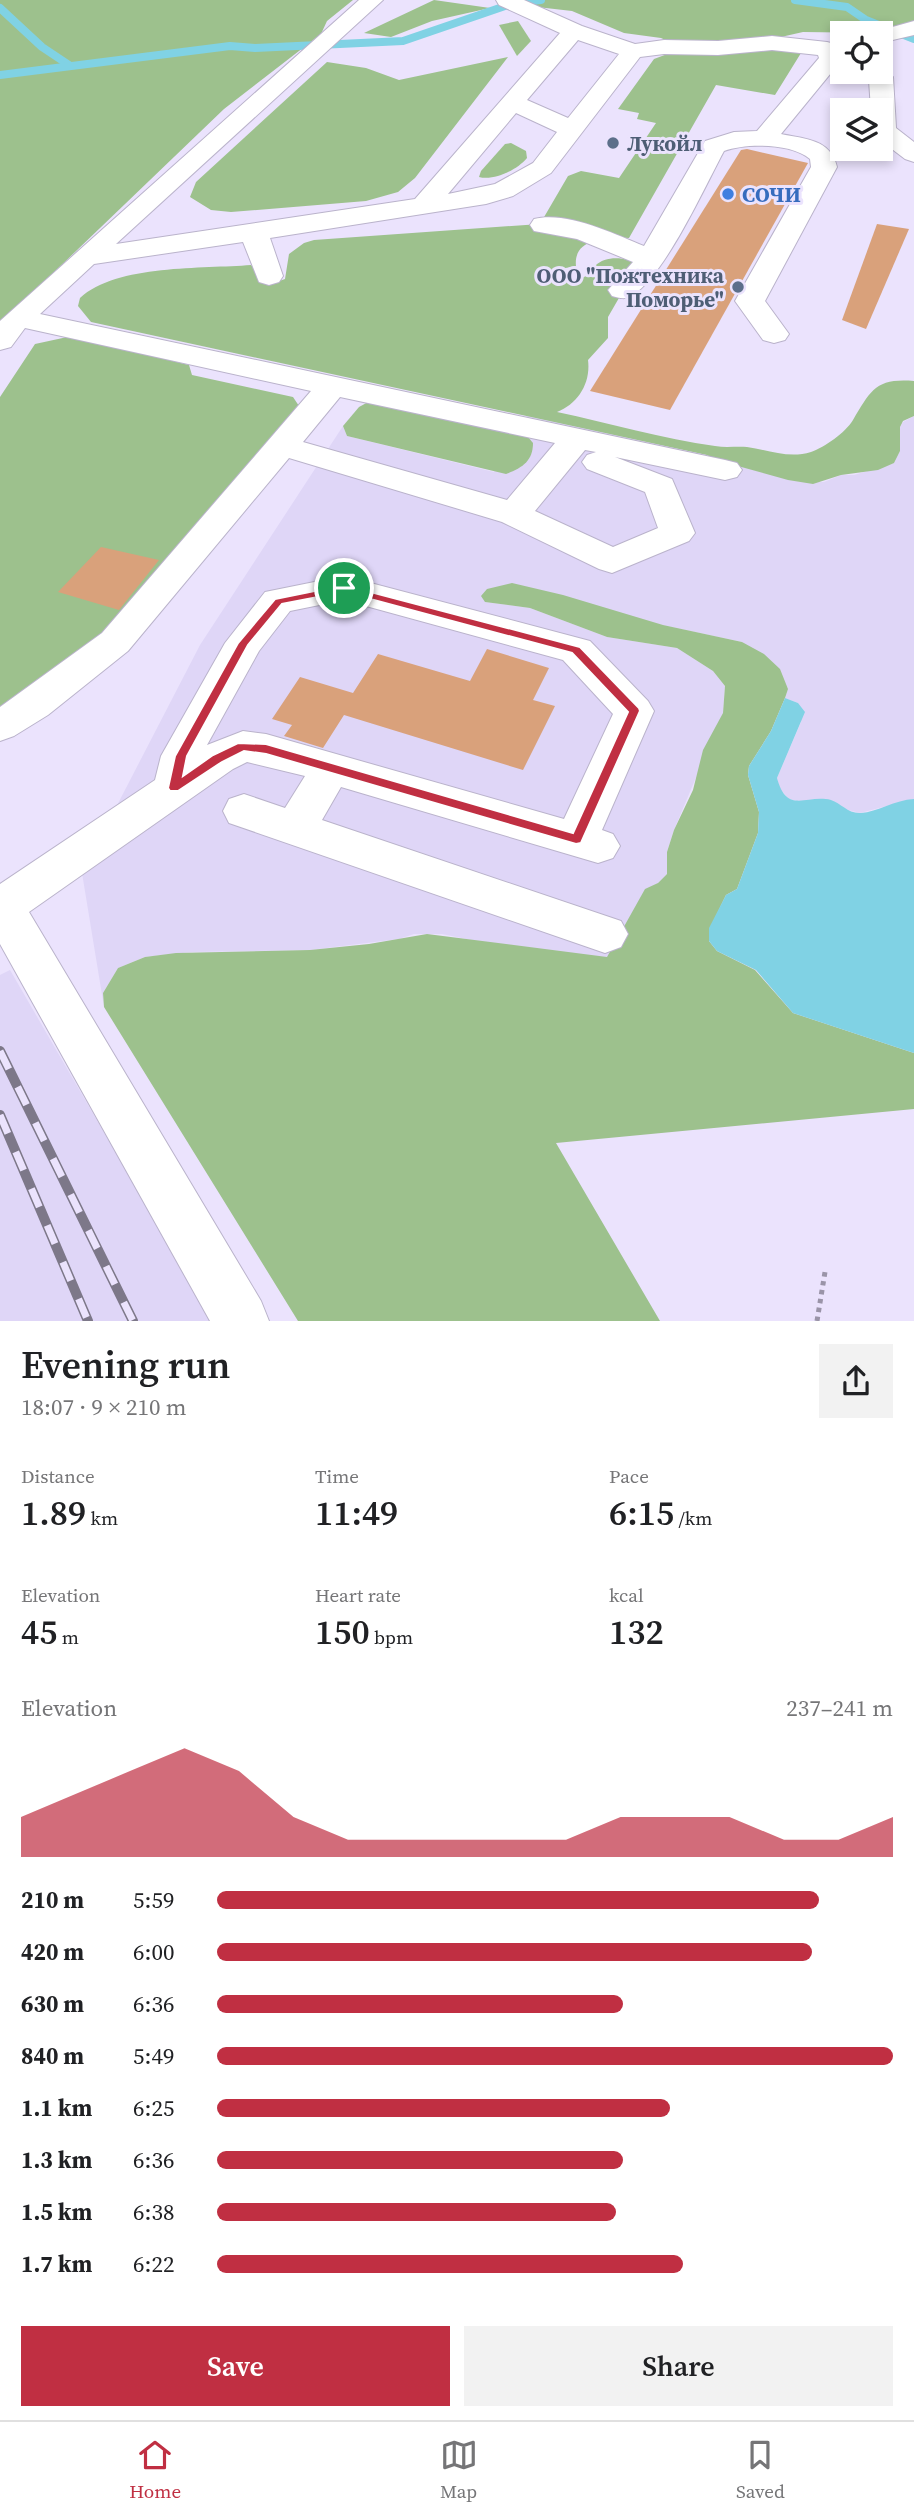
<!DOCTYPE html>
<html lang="en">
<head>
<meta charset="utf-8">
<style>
  body { margin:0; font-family:"Source Serif 4",serif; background:#f2f2f2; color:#202124; height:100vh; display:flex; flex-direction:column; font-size:26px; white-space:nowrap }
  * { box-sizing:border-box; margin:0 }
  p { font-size:23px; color:#757577 }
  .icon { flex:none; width:38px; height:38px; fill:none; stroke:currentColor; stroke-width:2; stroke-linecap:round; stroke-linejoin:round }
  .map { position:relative; height:1321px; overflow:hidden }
  .details { display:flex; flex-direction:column; background:#fff; flex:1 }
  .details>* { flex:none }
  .controls { position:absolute; left:830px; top:21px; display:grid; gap:14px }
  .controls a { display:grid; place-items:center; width:63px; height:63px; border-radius:0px; background:#fff; box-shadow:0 4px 10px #0003; font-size:35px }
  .pin { position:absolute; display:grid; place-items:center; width:60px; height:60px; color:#fff; margin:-30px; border:4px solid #fff; border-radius:50%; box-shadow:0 2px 7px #0007 }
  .round { display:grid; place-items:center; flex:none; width:74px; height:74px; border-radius:0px; background:#f2f2f2 }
  .head { display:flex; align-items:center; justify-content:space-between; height:119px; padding:0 21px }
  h1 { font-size:38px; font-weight:600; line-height:52px }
  .figures { display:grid; grid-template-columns:repeat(3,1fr); gap:10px; height:119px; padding:7px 21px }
  .figures div { display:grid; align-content:center }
  .figures b { font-size:35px; font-weight:600 }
  .figures small { font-size:19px; font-weight:400 }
  .figures p { font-size:19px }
  .chart { height:196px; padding:14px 21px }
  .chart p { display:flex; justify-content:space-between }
  .chart svg { width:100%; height:126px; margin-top:7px; fill:#c02f42; opacity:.7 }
  .button { display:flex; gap:14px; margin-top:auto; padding:14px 21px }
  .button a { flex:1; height:80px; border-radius:0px; background:#c02f42; color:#fff; font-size:28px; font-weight:600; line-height:80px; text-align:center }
  .button a+a { background:#f2f2f2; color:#202124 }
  ul { padding:0 21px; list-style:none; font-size:23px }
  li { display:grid; grid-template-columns:112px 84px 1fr; align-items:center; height:52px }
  li i { height:18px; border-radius:9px; background:#c02f42 }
  .menu { display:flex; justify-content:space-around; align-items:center; height:98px; border-top:2px solid #e0e0e0; background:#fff; font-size:19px; color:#757577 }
  .menu a { display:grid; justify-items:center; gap:4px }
  .menu .current { color:#c02f42 }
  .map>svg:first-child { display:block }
  .built { fill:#dfd6f7 }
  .green { fill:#9dc18d }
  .water { fill:#80d2e4 }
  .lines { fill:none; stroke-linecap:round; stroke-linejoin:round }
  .stream { stroke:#80d2e4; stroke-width:8 }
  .building { fill:#d9a17b }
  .minor-casing { stroke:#bab3cb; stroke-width:2 }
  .path { stroke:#9a94a8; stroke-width:5; stroke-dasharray:4.5 4.5; stroke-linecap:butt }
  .minor { fill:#fff; fill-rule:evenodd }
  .rail-casing { stroke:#7d7889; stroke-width:10 }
  .rail { stroke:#ebe3fd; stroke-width:7; stroke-dasharray:20; stroke-linecap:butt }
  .route { fill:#c02f42; stroke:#fff; stroke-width:2; fill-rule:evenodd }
  .service-dot { fill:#5c6f8a; stroke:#ebe3fd; stroke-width:2.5 }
  .shop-dot { fill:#3f7fe0; stroke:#ebe3fd; stroke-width:2.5 }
  .labels { text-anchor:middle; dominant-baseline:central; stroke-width:6; stroke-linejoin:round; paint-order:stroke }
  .far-service-label { font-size:21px; font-weight:bold; fill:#4e5e75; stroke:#ebe3fd; text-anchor:start }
  .far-shop-label { font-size:21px; font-weight:bold; fill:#366cbe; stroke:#ebe3fd; text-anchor:start }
</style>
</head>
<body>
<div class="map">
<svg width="914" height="1321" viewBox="0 0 914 1321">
  <rect width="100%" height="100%" fill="#ebe3fd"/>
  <g class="built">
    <polygon points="527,415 707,455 716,460 801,482 824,482 841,475 854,475 894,463 900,451 900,427 903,422 914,416 914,799 860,813 844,809 831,800 802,802 789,799 780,789 777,778 801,722 798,703 785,698 788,688 742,642 662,625 536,589 485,602 530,608 607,637 677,648 713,671 725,686 723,713 674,830 667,852 667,874 658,883 616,970 442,934 414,934 399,939 310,950 192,952 145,957 118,968 103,993 104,1007 82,873 200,645 343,426 347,436 494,472"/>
    <polygon points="10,970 213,1321 0,1321 0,975"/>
  </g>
  <g class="green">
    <polygon points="0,0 353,0 327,21 321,34 224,109 0,324"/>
    <polygon points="434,0 490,8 432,21 391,37 364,33"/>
    <polygon points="528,0 914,0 914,29 892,26 891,29 880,33 803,32 759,42 674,44 661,38 624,33 572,11 537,7"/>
    <polygon points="518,21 531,41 517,56 499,25"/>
    <path d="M 765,49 L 801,53 L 775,95 L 716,85 L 629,238 C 607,237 573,238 576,266 L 545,272 C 557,276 571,282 584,277 C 590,275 591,270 595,266 C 606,255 627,257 638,265 L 608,317 L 608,338 L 588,360 C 591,383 578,404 557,412 C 609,423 663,439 715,446 C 726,448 737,446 747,447 C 769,450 789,459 811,452 C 825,447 845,433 853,420 C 871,390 876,378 914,381 L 914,416 L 903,421 L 900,427 L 900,451 L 894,463 L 878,470 L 841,475 L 813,484 L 788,480 L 716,460 L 707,455 L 91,322 L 78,306 L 80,298 C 117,264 203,269 251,265 L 268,285 L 285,279 L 289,254 L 304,243 L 314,240 L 540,224 L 568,176 L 581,171 L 619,178 L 656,123 L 637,119 L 639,113 L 618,109 L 654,59 L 670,53 Z"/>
    <polygon points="508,57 415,178 398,192 366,201 231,212 211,210 190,197 196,182 327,62 366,68 399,80"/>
    <path d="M 511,143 L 526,151 L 527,158 C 517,170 494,181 479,177 L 481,171 L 505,144 Z"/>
    <polygon points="72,336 189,365 192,375 293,397 301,409 139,604 0,719 0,397 35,344"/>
    <path d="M 370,401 L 528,437 L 533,443 C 533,461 522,468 506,474 L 347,436 L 343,426 L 359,407 Z"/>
    <polygon points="512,583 563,595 663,625 742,642 764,654 780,669 788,689 785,698 771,731 749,766 748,775 759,812 758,833 737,889 726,895 710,928 709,941 717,951 755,970 793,1013 914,1053 914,1109 556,1143 660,1321 298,1321 104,1007 103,993 118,968 145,957 176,953 310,950 369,944 427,934 607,957 645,889 658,883 667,874 667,852 674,830 693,790 703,750 723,713 725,686 713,671 677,648 607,637 530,608 485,602 481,596 487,589"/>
  </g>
  <path class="water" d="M 785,698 L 798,703 L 805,712 L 777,778 C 787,815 806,794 831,800 C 841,803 848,814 861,813 C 877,812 895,800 914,799 L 914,1053 L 793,1013 L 756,970 L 717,951 L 709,941 L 709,928 L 726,895 L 737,889 L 758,833 L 759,812 L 748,775 L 749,766 L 771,731 Z"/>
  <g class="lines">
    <g class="stream">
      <polyline points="795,0 847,7 866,20 914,39"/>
      <polyline points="0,8 42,47 69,65"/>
      <polyline points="0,75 230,46 255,48 403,41 514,3 541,0"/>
    </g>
  </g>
  <g class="building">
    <polygon points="747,149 808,163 670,410 590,391 741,150"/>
    <polygon points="877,224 909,229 866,329 842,320"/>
    <polygon points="101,547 159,560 119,610 58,592"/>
    <polygon points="487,649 549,668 533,700 555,706 523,770 344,715 323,748 284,736 292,725 272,719 300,677 353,693 378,654 470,681"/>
  </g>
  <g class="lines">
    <defs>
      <g id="minor">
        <path d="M 359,0 L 383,0 L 116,244 L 415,199 L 560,33 L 499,5 L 496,0 L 524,0 L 582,26 L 635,44 L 664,40 L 718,41 L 772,36 L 827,42 L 835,44 L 840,62 L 781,134 C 805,139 831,139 837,167 L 765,301 L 789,334 L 785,340 L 774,343 L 763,340 L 735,301 L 811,167 L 810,159 C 791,143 746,143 724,151 C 704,188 666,273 633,295 C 626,300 619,298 612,296 L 608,290 L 633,262 L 577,239 L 534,231 L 530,225 L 534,219 C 567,211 614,234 644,246 L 705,141 L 734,132 L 757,131 L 819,58 L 818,55 L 772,50 L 718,55 L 664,54 L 640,57 L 551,173 L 513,196 L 486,204 L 270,238 L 283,276 L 279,282 L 269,285 L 259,282 L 243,242 L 94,264 L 40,314 L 725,460 L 737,463 L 742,470 L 737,477 L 725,480 L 615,457 L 672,479 L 695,533 L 689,541 L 612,573 L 599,569 L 502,522 L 289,458 L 128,651 L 48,715 L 14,736 L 0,741 L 0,707 L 102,633 L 311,391 L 25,328 L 11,347 L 0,350 L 0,321 ZM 578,40 L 619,54 L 568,118 L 527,100 ZM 516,113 L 557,132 L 533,163 L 495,184 L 448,194 ZM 340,397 L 555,443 L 507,500 L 303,442 ZM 585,450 L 596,452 L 587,455 L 582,462 L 587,469 L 645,492 L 658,528 L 613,547 L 535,511 Z"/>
        <polygon points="914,21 914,35 880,43 880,33 871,33"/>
        <polygon points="880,68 893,77 896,128 914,142 914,162 905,159 880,140 880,110 871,110 869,80 858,72 880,72"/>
        <path d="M 344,576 L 590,641 L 648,701 L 654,711 L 602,830 L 613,834 L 620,846 L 613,858 L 598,863 L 341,787 L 322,820 L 621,921 L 628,934 L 621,947 L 605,953 L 229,823 L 223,811 L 229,799 L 244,794 L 285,808 L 305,776 L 247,762 L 233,769 L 29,912 L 261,1301 L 269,1321 L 210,1321 L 0,944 L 0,884 L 155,780 L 161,756 L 225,643 L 265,592 ZM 344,600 L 563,660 L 613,714 L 564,819 L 266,734 L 243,731 L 207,745 L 259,651 L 290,611 Z"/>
      </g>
    </defs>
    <use href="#minor" class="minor-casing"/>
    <polyline class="path" points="817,1321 825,1272"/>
    <use href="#minor" class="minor"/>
    <defs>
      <g id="rail">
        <polyline points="0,1051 133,1321"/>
        <polyline points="0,1115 88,1321"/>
      </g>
    </defs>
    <use href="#rail" class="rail-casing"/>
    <use href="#rail" class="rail"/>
  </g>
  <path class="route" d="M 344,585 L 580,647 L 639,708 L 640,711 L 581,843 L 576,844 L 266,754 L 244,751 L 222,762 L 178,791 L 170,791 L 168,788 L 175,756 L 238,643 L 275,599 ZM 344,592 L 572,653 L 628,712 L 573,833 L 266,744 L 238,743 L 213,755 L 183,776 L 187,756 L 248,645 L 282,604 Z"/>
  <g class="service-dot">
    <circle cx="613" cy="143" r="7"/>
    <circle cx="738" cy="287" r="7"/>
  </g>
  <circle class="shop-dot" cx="728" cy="194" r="7"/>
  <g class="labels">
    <g class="far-service-label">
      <text x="627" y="143">Лукойл</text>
      <text x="724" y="275" text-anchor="end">ООО "Пожтехника<tspan x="724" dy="24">Поморье"</tspan></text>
    </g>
    <g class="far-shop-label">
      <text x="742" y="194">СОЧИ</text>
    </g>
  </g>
</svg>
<div class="controls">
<a><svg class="icon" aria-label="locate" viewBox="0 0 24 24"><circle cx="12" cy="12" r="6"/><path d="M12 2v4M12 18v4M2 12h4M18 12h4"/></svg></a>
<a><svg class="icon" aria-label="layers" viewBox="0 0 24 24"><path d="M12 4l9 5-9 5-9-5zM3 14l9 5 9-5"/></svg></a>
</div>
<div class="pin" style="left:344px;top:588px;background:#1e9e55"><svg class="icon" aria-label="arrive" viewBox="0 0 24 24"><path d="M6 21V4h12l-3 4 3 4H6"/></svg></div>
</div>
<section class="details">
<div class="head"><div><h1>Evening run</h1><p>18:07 · 9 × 210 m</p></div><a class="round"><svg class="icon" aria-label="share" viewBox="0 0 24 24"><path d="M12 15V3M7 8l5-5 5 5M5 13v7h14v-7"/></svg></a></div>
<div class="figures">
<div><p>Distance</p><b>1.89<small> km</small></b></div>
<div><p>Time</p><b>11:49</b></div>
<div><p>Pace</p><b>6:15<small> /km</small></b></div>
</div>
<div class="figures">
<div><p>Elevation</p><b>45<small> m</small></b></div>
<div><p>Heart rate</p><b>150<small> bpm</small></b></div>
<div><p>kcal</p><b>132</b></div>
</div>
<div class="chart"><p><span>Elevation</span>237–241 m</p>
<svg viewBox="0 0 160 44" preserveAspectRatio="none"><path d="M0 44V30L10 22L20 14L30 6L40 14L50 30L60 38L70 38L80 38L90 38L100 38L110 30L120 30L130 30L140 38L150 38L160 30V44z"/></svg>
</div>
<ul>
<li><b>210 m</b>5:59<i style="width:89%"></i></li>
<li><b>420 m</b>6:00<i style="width:88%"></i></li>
<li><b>630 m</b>6:36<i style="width:60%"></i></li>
<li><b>840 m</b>5:49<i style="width:100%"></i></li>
<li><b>1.1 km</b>6:25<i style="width:67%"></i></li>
<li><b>1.3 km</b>6:36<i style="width:60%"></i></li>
<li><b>1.5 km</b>6:38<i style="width:59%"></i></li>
<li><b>1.7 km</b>6:22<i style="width:69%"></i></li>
</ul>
<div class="button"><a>Save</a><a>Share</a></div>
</section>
<nav class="menu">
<a class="current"><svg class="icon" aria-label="home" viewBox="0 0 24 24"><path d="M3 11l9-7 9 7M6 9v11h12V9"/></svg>Home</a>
<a><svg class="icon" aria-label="map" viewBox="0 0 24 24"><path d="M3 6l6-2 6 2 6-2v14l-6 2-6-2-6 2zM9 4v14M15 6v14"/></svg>Map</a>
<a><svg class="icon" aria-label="saved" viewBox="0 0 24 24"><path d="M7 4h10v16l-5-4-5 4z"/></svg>Saved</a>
</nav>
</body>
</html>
